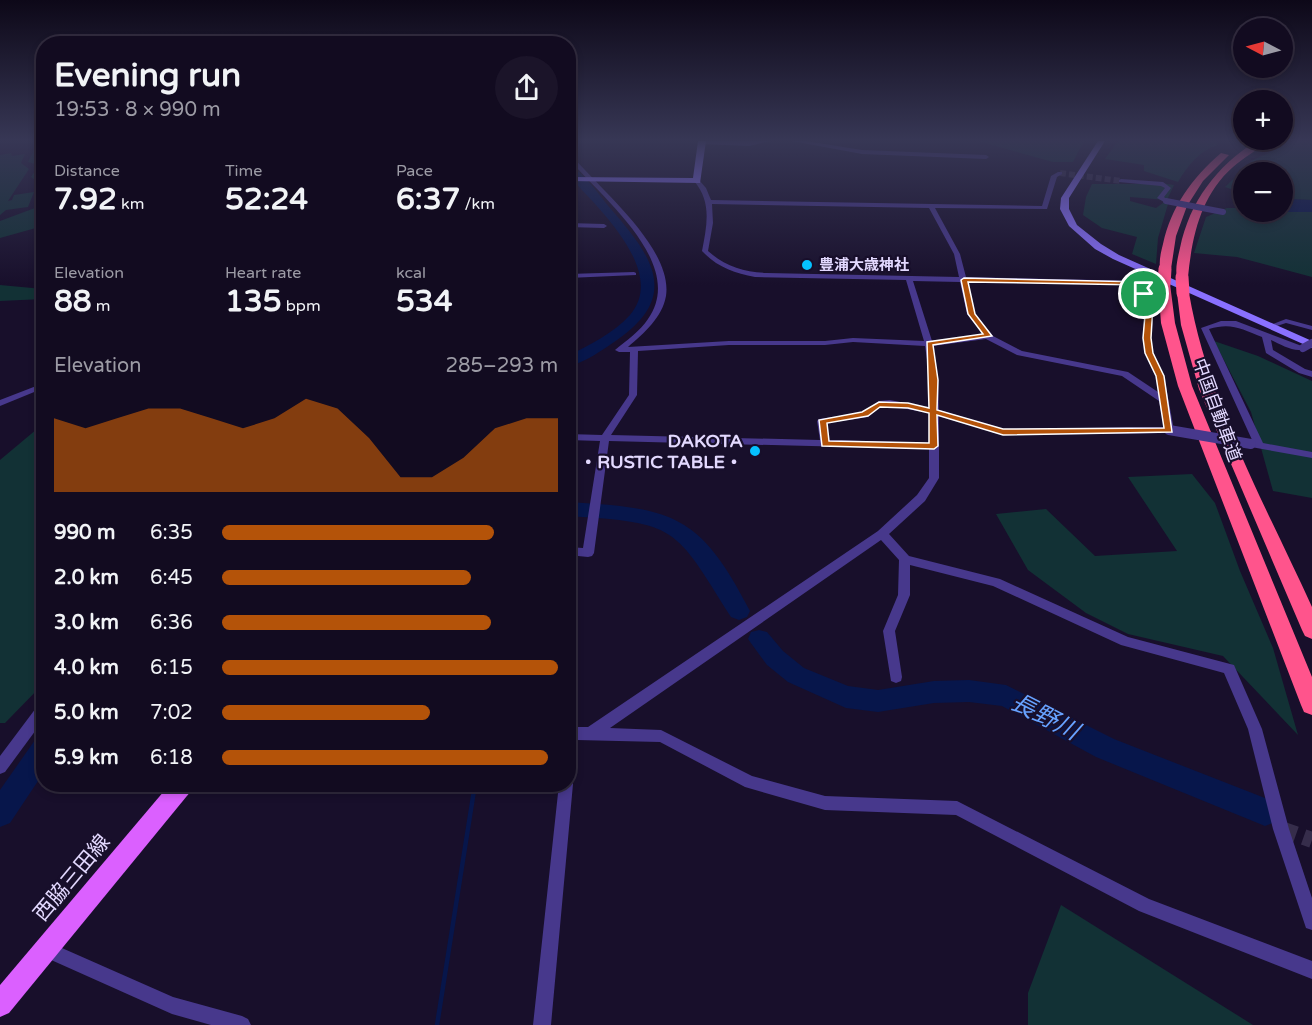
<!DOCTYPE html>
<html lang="en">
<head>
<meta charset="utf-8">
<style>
  body { margin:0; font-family:"Varela Round","Noto Sans JP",sans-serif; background:#1b1429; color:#f1f3f6; height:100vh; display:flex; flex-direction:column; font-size:22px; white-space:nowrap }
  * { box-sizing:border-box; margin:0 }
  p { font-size:20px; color:#9c9ba5 }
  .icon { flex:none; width:33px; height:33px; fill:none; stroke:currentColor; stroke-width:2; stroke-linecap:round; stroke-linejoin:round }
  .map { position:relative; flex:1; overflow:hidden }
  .sheet { position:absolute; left:36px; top:36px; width:540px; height:756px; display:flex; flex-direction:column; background:#120b20; border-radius:24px; box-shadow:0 3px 9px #0003,0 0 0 2px #312b3e }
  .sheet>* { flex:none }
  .needle { width:39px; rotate:276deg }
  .fabs { position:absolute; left:1233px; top:18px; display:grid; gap:12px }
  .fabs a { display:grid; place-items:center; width:60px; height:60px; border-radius:50%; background:#120b20; box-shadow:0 3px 9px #0003,0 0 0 2px #312b3e; font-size:30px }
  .pin { position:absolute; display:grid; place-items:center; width:51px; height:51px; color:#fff; margin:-26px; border:3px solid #fff; border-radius:50%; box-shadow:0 2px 6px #0007 }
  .round { display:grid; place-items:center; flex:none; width:63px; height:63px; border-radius:32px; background:#1b1429 }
  .head { display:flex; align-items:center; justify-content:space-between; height:102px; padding:0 18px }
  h1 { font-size:33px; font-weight:700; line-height:45px }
  .metrics { display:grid; grid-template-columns:repeat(3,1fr); gap:9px; height:102px; padding:6px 18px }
  .metrics div { display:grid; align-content:center }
  .metrics b { font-size:30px; font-weight:700 }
  .metrics small { font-size:16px; font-weight:400 }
  .metrics p { font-size:16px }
  .chart { height:168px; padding:12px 18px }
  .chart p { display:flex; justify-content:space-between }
  .chart svg { width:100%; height:108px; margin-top:6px; fill:#b45309; opacity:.7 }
  ul { padding:0 18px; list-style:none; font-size:20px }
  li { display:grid; grid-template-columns:96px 72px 1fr; align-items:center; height:45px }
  li i { height:15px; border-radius:8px; background:#b45309 }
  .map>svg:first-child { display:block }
  .green { fill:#123135 }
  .water { fill:#07164b }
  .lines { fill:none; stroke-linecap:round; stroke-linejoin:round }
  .stream { stroke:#07164b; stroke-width:4.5 }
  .river { fill:#07164b; fill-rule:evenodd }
  .street-tunnel-far1 { stroke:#362d4b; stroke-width:6; stroke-dasharray:6 3; stroke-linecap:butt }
  .street-tunnel { stroke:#362d4b; stroke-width:16; stroke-dasharray:16 8; stroke-linecap:butt }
  .street { fill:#47388c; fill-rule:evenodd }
  .secondary { fill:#8970ff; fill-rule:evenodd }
  .primary { fill:#db60ff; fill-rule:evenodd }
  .highway { fill:#ff548c; fill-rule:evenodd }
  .street-bridge-far2 { stroke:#47388c; stroke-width:6 }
  .street-bridge-far1 { stroke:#47388c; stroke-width:8 }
  .street-bridge { stroke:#47388c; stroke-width:10 }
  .highway-bridge { stroke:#ff548c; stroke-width:13 }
  .route { fill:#b45309; stroke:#fff; stroke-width:1.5; fill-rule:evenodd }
  .poi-dot { fill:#05c1ff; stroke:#180f2b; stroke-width:2 }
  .labels { text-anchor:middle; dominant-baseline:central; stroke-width:4.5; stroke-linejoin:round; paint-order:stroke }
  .far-poi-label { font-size:15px; font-weight:bold; fill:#e3d9ff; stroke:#180f2b; text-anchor:start }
  .street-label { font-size:18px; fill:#e3d9ff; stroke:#180f2b }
  .poi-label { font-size:18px; font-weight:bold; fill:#e3d9ff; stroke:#180f2b; text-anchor:end }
  .near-street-label { font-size:21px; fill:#e3d9ff; stroke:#180f2b }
  .near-water-label { font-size:24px; font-style:italic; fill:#67a2ff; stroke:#180f2b }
</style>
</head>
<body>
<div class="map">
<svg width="1312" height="1025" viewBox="0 0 1312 1025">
  <rect width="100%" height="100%" fill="#180f2b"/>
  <g class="green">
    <polygon points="978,141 1084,141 1073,162 1053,162"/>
    <path d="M 1118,141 L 1215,141 L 1218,145 C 1199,151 1188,165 1178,182 L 1144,171 L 1144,165 L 1105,159 Z"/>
    <polygon points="1295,141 1312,141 1312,200 1283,199 1282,172 1244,172 1243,193 1225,187 1253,160"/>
    <polygon points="43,142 43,186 31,177 39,165 28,162 35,148"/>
    <polygon points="11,153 12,156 25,154 21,163 29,169 8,201 12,200 14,195 34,192 28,207 6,210 0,215 0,155"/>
    <polygon points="1147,181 1174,185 1167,200 1130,197 1130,201 1156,208 1163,203 1168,204 1158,238 1156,264 1132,254 1137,237 1102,228 1083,215 1086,197 1092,184 1143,184"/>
    <polygon points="43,205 43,226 0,238 0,221"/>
    <polygon points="1227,208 1243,208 1244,212 1312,212 1312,277 1237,257 1194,253 1206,217"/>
    <polygon points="0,285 43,289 43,299 0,301"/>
    <polygon points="1214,341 1258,356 1312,381 1312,498 1273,491 1251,412"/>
    <polygon points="43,424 43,684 5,723 0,723 0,460"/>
    <polygon points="1192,474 1215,503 1240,571 1273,648 1298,735 1223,656 1128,634 1086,613 1028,570 996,514 1046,509 1095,556 1177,551 1128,477"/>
    <polygon points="1061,905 1253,1025 1028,1025 1028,993"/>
  </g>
  <polygon class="water" points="1283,199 1312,200 1312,212 1272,212 1282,212"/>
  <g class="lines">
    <polyline class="stream" points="437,1025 475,784"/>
    <g class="river">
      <path d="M 568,165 C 584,172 599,195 610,208 C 651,255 682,295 617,340 C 603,350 585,362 568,367 L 568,356 C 589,345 614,333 630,315 C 668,271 596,206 568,175 Z"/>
      <path d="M 568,502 C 673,508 700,514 750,611 L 747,617 L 739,620 L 731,617 C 674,526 678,523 568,516 Z"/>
      <polygon points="759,630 767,632 783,651 804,668 848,686 878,690 934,681 969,680 1006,685 1114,739 1275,802 1279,812 1275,822 1265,826 1096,757 1002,706 969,702 934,703 878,712 846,708 788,682 767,665 748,639 751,632"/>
      <polygon points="44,737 44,772 10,823 0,827 0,790 35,740"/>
    </g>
    <polyline class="street-tunnel-far1" points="1060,173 1121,181"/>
    <polyline class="street-tunnel" points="1281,829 1312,840"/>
    <g class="street">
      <polygon points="700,141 770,141 749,146 702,144"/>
      <polygon points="792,141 806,141 862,150 986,155 989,157 986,159 862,154"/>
      <path d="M 568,151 L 574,152 L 574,158 C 602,191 673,249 666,296 C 662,318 644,333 628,347 L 729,341 L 825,341 L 853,338 L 924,341 L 906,280 L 755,277 C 734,273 717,267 702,251 C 707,225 712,202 694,181 L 695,180 L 699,180 L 706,188 L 711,200 L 1042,206 L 1051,176 L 1058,172 L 1062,172 L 1062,174 L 1057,177 L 1047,209 L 935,208 L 960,254 L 966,277 L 1139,281 L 1140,270 L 1146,269 L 1146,283 L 1154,304 L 1151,338 L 1153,353 L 1164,376 L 1174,430 L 1169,433 L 1003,435 L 939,416 L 939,478 L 925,501 L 889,534 L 909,556 L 1000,579 L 1128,637 L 1234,665 L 1262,729 L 1289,829 L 1312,898 L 1312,930 L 1306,928 L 1273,829 L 1248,729 L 1224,673 L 1121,645 L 993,586 L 910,565 L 910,595 L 895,631 L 902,677 L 901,681 L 896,683 L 891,681 L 883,631 L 898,595 L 899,560 L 881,540 L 610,728 L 661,730 L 752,776 L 825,796 L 957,801 L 1149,899 L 1312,961 L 1312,979 L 1139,911 L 956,815 L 825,810 L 745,787 L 660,742 L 577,740 L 573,760 L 568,761 L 568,727 L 588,727 L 878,531 L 917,495 L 929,478 L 929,449 L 609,441 L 594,553 L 592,556 L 588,557 L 568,555 L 568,547 L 583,548 L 600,441 L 568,440 L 568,434 L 602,435 L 629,395 L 630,352 L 619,352 L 615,350 C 626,341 640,331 648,319 C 687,264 601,197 569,159 ZM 712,204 L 929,208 L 954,254 L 959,277 L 767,273 C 744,272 726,267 708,251 L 713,223 ZM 913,281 L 960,282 L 967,314 L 983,334 L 932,341 ZM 967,282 L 1139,285 L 1146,304 L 1143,338 L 1145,353 L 1156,376 L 1158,392 L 1128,372 L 1022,351 L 993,336 L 975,314 ZM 986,339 L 1017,355 L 1122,376 L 1159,401 L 1164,427 L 1003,429 L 939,410 L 938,380 L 933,346 ZM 853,342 L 925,346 L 930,380 L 930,408 L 890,400 L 879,401 L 862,413 L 819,419 L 817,421 L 820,440 L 611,435 L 637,395 L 638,351 L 729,345 L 825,345 ZM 881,406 L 890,406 L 929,413 L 929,443 L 829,440 L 827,423 L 868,417 Z"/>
      <polygon points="1121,179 1163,182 1171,188 1164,197 1169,201 1164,202 1157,198 1165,188 1161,186 1119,182 1119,180"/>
      <polygon points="568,223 604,224 607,226 604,228 568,227"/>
      <polygon points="634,272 636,273 636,275 568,278 568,274"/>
      <polygon points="1286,319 1312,326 1312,330 1286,323 1277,326 1273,324"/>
      <path d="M 1221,321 L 1236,321 L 1307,348 C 1296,354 1282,345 1271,340 L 1273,350 L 1305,369 L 1312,371 L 1312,377 L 1299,373 L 1266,353 L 1262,337 C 1242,329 1231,322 1209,329 L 1263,443 L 1312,452 L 1312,458 L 1251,447 L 1249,445 L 1253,442 L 1201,328 Z"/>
      <polygon points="44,383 44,388 0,406 0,400"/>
      <polygon points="44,702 44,719 5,772 0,774 0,756 39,704"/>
      <polygon points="568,778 571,779 573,784 551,1025 533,1025 559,784 568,784"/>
      <polygon points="46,941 173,997 242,1016 248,1019 251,1025 211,1025 172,1014 40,955 38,949 40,943"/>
    </g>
    <g class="secondary">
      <polygon points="698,141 706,141 700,183 568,181 568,177 693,178"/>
      <polygon points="1098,141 1105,141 1069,198 1069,209 1077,225 1101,244 1119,255 1312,341 1312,348 1113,259 1095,249 1069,226 1060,209 1061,198"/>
    </g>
    <polygon class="primary" points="170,784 194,784 191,791 9,1013 0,1017 0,985"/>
    <g class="highway">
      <path d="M 1256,141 L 1267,141 C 1257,151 1244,157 1233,167 C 1201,195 1192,236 1188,277 L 1178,280 C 1174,271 1178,257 1180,248 C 1190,201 1216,167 1256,141 Z"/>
      <path d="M 1221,153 L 1229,155 L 1203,181 L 1187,206 L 1176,236 L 1171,269 L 1161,272 C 1158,263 1161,252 1163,244 C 1171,207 1192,178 1221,153 Z"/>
      <polygon points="1164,280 1170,284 1175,323 1192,386 1312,677 1312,715 1304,712 1301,705 1178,386 1161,323 1158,284"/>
      <path d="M 1183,289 L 1189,293 C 1208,403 1266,506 1312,607 L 1312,639 L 1305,636 L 1302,630 L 1199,389 L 1181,325 L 1177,293 Z"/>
    </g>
    <polyline class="street-bridge-far2" points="1166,201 1223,212"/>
    <polyline class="street-bridge-far1" points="1303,348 1312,343"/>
    <polyline class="street-bridge" points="1169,430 1251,444"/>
    <g class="highway-bridge">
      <polyline points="1182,277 1183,293"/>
      <polyline points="1164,284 1165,269"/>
    </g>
  </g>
  <linearGradient id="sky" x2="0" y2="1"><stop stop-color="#0d0818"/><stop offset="0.49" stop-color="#373755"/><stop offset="1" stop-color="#373755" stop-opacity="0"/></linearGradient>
  <rect width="1312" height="285" fill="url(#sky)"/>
  <path class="route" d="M 964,278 L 1145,282 L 1149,286 L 1148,294 L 1153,304 L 1151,338 L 1153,353 L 1164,376 L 1172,432 L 1003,435 L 937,415 L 938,446 L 934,449 L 822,446 L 819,420 L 862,412 L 879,402 L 908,403 L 929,408 L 927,342 L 983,334 L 968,314 L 961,280 ZM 968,282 L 1141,285 L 1141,294 L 1146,304 L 1143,338 L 1145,353 L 1156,376 L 1164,428 L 1003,429 L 937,410 L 938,380 L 933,345 L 992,336 L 975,314 ZM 880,407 L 908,408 L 929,413 L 929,443 L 829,441 L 827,423 L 868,416 Z"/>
  <g class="poi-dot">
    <circle cx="807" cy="265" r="6"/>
    <circle cx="755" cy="451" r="6"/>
  </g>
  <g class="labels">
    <g class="far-poi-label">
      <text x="819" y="265">豊浦大歳神社</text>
    </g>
    <g class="street-label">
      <text transform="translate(1217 410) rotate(70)">中国自動車道</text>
    </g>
    <g class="poi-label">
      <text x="743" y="441">DAKOTA<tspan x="743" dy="21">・RUSTIC TABLE・</tspan></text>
    </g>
    <g class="near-street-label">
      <text transform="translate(72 878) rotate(-50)">西脇三田線</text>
    </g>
    <g class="near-water-label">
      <text transform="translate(1045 717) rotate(27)">長野川</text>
    </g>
  </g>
</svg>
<div class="fabs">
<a><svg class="needle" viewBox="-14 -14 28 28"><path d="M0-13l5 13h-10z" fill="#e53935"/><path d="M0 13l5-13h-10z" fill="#9c9ba5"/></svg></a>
<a>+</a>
<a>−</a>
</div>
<div class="pin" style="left:1144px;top:294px;background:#1e9e55"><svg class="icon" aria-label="arrive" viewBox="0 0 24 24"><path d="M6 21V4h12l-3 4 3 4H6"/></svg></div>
<section class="sheet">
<div class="head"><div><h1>Evening run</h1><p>19:53 · 8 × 990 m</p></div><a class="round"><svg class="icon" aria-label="share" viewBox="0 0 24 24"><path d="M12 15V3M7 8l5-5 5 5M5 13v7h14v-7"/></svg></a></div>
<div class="metrics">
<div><p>Distance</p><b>7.92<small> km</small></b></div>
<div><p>Time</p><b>52:24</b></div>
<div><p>Pace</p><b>6:37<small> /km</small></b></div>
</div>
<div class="metrics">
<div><p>Elevation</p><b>88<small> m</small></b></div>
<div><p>Heart rate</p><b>135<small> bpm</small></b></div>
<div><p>kcal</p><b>534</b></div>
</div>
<div class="chart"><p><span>Elevation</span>285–293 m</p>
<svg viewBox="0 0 160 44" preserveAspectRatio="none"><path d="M0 44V14L10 18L20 14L30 10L40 10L50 14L60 18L70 14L80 6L90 10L100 22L110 38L120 38L130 30L140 18L150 14L160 14V44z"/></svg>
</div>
<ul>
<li><b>990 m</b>6:35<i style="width:81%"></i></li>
<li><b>2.0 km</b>6:45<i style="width:74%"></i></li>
<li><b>3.0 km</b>6:36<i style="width:80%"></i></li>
<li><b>4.0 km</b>6:15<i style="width:100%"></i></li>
<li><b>5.0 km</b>7:02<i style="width:62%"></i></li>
<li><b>5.9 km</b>6:18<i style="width:97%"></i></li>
</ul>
</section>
</div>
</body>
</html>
